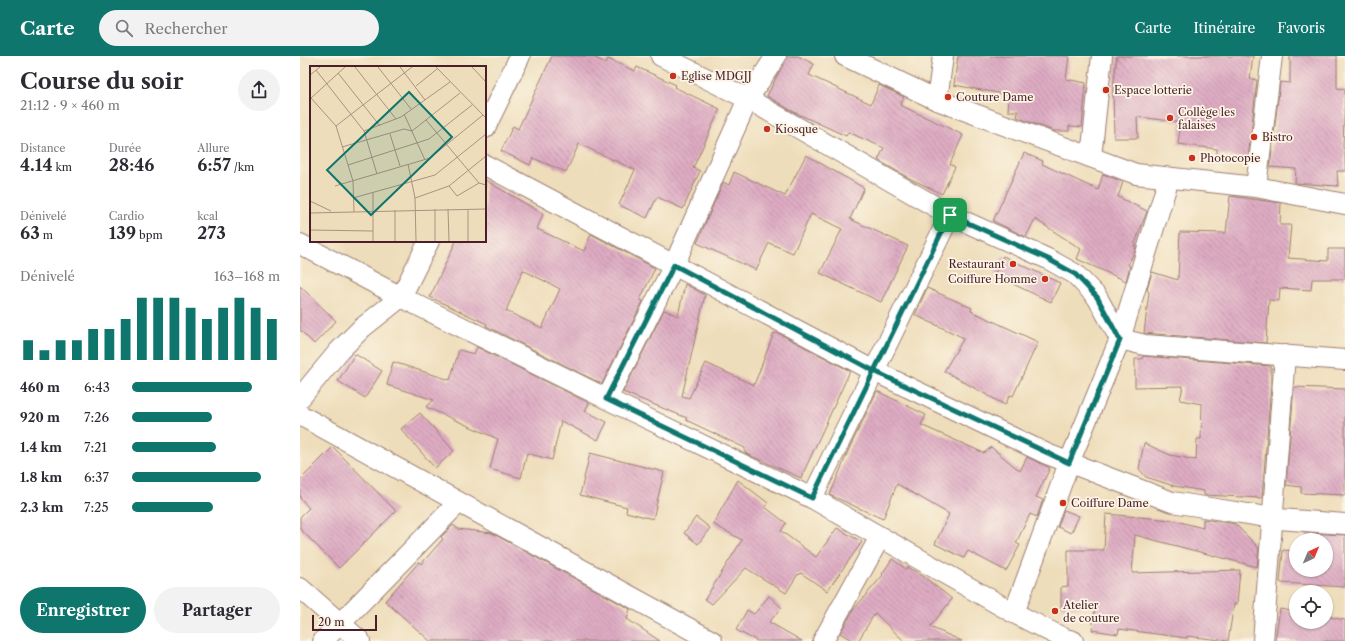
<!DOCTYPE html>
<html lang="fr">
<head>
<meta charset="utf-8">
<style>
  body { margin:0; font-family:"Libre Caslon Text",serif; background:#f2f2f3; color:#2b2b33; height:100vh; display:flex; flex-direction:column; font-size:15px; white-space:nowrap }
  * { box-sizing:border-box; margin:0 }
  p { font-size:13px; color:#7c7c81 }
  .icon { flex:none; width:22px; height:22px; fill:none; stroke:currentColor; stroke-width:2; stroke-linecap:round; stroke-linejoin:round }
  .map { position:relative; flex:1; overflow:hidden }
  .details { display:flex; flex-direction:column; background:#fff; width:300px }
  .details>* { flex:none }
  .needle { width:26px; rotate:44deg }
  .buttons { position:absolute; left:989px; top:477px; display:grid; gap:8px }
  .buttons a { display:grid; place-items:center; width:44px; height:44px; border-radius:50%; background:#fff; box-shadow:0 1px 3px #0004; font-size:20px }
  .scale { position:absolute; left:12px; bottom:10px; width:65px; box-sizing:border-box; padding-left:4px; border:2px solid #4a1f2b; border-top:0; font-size:11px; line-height:14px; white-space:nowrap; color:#4a1f2b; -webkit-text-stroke:3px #fcf5e5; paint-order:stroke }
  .pin { position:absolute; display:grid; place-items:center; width:34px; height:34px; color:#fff; margin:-17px; border-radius:8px; box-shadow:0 2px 6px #0006 }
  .round { display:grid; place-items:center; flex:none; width:42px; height:42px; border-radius:21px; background:#f2f2f3 }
  .summary { display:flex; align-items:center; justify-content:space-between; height:68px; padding:0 20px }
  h1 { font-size:22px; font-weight:700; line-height:30px }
  .metrics { display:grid; grid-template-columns:repeat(3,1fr); gap:6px; height:68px; padding:4px 20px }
  .metrics div { display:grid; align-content:center }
  .metrics b { font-size:17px; font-weight:700 }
  .metrics small { font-size:11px; font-weight:400 }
  .metrics p { font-size:11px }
  .chart { height:112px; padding:8px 20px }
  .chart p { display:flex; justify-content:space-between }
  .chart svg { width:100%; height:72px; margin-top:4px; stroke:#0f766e; stroke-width:6 }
  .action { display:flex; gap:8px; margin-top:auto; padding:8px 20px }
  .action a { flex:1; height:46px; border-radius:24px; background:#0f766e; color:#fff; font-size:16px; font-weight:700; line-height:46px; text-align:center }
  .action a+a { background:#f2f2f3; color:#2b2b33 }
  ul { padding:0 20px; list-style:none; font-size:13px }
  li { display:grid; grid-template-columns:64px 48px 1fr; align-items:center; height:30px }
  li i { height:10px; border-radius:5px; background:#0f766e }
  header { display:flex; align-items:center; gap:24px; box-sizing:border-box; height:56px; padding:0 20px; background:#0f766e; color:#fff }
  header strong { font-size:19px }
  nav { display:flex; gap:22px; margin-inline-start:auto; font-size:14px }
  .search { width:280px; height:36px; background:#f2f2f3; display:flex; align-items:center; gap:10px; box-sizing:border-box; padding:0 14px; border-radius:22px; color:#7c7c81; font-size:15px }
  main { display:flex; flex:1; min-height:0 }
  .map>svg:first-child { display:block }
  .building { fill:url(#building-back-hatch); fill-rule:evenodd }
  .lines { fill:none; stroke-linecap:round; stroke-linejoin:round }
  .minor-casing { stroke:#9c7e72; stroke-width:22 }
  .minor { stroke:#fff; stroke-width:20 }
  .route-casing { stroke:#fff; stroke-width:8 }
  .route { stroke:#0f766e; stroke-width:5 }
  .poi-dot { fill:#c8321e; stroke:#fcf5e5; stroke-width:1.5 }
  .labels { text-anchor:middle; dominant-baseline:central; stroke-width:3.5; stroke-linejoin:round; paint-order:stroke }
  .poi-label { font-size:11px; fill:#4a1f2b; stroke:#fcf5e5; text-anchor:start }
  .inset-road { fill:none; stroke:#ac9181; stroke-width:1 }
  .view { fill:#0f766e; fill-opacity:0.15; stroke:#0f766e; stroke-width:2 }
  .inset-edge { fill:none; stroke:#4a1f2b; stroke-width:2 }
</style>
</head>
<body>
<header>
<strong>Carte</strong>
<div class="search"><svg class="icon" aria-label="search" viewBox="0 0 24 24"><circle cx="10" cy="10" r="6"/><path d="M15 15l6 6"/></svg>Rechercher</div>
<nav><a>Carte</a><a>Itinéraire</a><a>Favoris</a></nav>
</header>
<main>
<section class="details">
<div class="summary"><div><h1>Course du soir</h1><p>21:12 · 9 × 460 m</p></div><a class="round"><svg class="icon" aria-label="share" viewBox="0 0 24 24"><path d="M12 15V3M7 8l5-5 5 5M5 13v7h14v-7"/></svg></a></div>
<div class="metrics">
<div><p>Distance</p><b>4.14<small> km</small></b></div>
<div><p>Durée</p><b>28:46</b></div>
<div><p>Allure</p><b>6:57<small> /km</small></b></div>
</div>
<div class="metrics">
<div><p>Dénivelé</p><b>63<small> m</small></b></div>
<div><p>Cardio</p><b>139<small> bpm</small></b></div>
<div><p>kcal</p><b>273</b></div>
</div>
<div class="chart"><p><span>Dénivelé</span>163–168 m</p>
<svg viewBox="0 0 160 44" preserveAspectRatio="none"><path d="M5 44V32M15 44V38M25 44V32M35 44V32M45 44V25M55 44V25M65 44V19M75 44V6M85 44V6M95 44V6M105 44V12M115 44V19M125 44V12M135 44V6M145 44V12M155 44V19"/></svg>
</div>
<ul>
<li><b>460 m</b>6:43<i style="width:81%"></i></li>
<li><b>920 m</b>7:26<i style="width:54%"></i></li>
<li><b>1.4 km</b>7:21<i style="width:57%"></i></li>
<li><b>1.8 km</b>6:37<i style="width:87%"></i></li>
<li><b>2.3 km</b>7:25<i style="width:55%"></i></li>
</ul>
<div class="action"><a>Enregistrer</a><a>Partager</a></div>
</section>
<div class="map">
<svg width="1045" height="585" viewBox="0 0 1045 585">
  <defs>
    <pattern id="building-back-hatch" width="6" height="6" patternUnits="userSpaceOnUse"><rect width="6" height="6" fill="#deacc3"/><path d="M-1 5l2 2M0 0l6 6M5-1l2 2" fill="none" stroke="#b68b9f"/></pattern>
  </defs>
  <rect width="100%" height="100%" fill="#fcf5e5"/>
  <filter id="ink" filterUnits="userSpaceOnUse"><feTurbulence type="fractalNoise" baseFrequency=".025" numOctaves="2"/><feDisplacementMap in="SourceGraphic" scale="8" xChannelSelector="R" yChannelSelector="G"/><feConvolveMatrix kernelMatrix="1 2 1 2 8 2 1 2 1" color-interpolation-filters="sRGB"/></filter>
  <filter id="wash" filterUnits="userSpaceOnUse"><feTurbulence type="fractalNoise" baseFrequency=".012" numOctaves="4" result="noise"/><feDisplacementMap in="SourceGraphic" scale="16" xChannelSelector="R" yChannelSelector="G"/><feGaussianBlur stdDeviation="0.9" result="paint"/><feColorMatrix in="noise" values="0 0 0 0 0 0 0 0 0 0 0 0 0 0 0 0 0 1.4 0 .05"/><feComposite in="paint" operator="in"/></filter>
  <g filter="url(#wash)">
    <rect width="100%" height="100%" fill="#eeddba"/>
    <g id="blocks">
      <g class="building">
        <polygon points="252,0 291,0 306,7 308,3 335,15 337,11 376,29 374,31 420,53 393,112 400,115 383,153 357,141 347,162 319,149 335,114 279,88 266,116 233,102 230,109 201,95 213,70 218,73"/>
        <polygon points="487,0 498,0 514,8 509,19 571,48 579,29 604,41 600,49 663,79 650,108 655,111 642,138 607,121 578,104 584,92 548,76 546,80 494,56 467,40"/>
        <polygon points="658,0 769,0 766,23 786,27 782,71 769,70 769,75 754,75 717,61 718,55 708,55 709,39 654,29"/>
        <polygon points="817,0 953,0 950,23 957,24 948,103 917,98 917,93 878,88 881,66 837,61 838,82 814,82 813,33"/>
        <polygon points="990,0 1037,0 1037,32 1045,33 1043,93 1045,93 1045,115 1037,115 1038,130 995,127 996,113 970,111 980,26 990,27"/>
        <polygon points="724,97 743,105 742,108 798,134 803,118 823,126 818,141 847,155 834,190 836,190 835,194 828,209 830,210 826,225 777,203 781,193 735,163 726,181 693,165"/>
        <polygon points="506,99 564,132 550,163 608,190 581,246 520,217 542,173 511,158 493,197 469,187 456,214 397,187 423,126 429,129 434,116 485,140"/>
        <path d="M 185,124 L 243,158 L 237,173 L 284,195 L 291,178 L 355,212 L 340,244 L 343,245 L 302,328 L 186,270 L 187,268 L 130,241 L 156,185 L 185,185 ZM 223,214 L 260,233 L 242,272 L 206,255 Z"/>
        <polygon points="930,140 981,147 980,169 991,169 988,202 1028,205 1028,193 1045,193 1045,223 1012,223 1011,234 980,232 979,245 969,244 966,287 844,277 849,236 847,234 852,216 878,224 880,176 926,177"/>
        <polygon points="703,200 760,227 751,246 694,219"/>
        <polygon points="385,228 405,239 382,340 389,342 406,307 454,329 474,277 480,278 550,315 501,422 445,397 445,392 386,364 387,362 323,336 364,254 378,260"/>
        <polygon points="0,230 36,265 14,288 0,274"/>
        <polygon points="627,232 672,252 671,255 738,286 713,340 710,339 705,349 644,315 664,282 615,259"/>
        <polygon points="177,291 289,347 285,355 307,366 298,384 261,365 252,404 227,397 221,422 190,413 198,383 126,351 134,344 87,329 93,306 150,324 159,294 174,298"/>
        <polygon points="55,298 82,315 65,342 38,325"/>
        <polygon points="843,300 971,310 971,329 962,442 904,439 904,435 874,430 846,421 839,413 844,387 870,399 896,404 897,383 901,383 902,348 880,344 883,330 835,331 835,303 842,303"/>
        <polygon points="994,331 1045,333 1045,439 1001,437 1001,431 986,429"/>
        <polygon points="577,335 626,359 621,369 684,397 691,391 720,415 727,401 750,412 736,441 743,444 737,461 730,458 716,487 720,489 706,515 668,495 664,502 635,488 649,458 597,428 583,463 530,439 549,393"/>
        <polygon points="120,357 154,395 135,412 101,373"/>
        <polygon points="33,391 96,455 39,512 0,473 0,461 9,452 0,442 0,424"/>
        <polygon points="290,397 364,416 353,463 326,456 327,451 280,439"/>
        <polygon points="438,424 468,447 465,451 486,467 481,475 516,501 537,472 562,486 527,535 501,517 499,519 498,518 486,537 446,512 412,548 405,543 442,484 413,468"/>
        <polygon points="764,454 779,460 771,477 758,471"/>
        <polygon points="806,458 872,464 903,472 903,463 935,468 959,492 957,511 835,479 832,517 940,514 937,548 934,548 928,585 887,580 887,582 819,573 818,578 792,574 795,551 761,551 761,531 768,530 768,494 804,494"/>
        <polygon points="396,461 410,472 398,488 384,477"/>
        <polygon points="153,469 158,473 192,477 330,553 327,563 360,585 130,585 85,545 119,506 121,508 143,483 141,481"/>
        <polygon points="1006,477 1045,479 1045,531 982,527 980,526 983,494 996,495 996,514 1026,514 1026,484 1005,484"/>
        <polygon points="592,503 606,513 607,511 623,520 652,543 630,571 662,585 604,585 575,557 558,585 553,585 540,577 554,553 583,519 582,518"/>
        <polygon points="469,540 482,552 469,566 502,585 457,585 436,574 447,554 454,558"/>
        <polygon points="980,553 996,556 996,566 1026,566 1026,560 1045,564 1045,585 975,585"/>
      </g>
    </g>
  </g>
  <g filter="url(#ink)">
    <use href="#blocks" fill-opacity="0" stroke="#9c7e72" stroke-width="1"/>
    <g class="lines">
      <defs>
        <g id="minor">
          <polyline points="361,0 448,43 650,159 748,203 775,218 797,241 820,283 845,289 1045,304"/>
          <polyline points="545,0 637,44 836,118 956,131 1045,148"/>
          <polyline points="637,44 643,0"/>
          <polyline points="185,72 220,0"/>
          <polyline points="791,101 802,0"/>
          <polyline points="185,109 574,315 747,398 872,446 979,463 1045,468"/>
          <polyline points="956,131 972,0"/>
          <polyline points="0,188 101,241 307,343 512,442 714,557 765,583 773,585"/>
          <polyline points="0,342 39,295 62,272 101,241 129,185"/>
          <polyline points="307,343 374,209 448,43 476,0"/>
          <polyline points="0,359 412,585"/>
          <polyline points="512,442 650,159"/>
          <polyline points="0,532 60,585"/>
          <polyline points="714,557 769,407 820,283 869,122"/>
          <polyline points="23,585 158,447"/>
          <polyline points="523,585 580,481"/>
          <polyline points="963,585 985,299"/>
        </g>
      </defs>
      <use href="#minor" class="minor-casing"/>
      <use href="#minor" class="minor"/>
    </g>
  </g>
  <g class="lines" filter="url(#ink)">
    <defs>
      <polyline id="route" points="650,159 512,442 306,343 374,209 574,315 769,407 820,284 797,241 775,218 748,203 650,159"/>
    </defs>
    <use href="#route" class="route-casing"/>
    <use href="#route" class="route"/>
  </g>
  <g class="poi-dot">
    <circle cx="373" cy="20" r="4"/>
    <circle cx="806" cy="34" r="4"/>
    <circle cx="648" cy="41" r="4"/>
    <circle cx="870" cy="62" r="4"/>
    <circle cx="467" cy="73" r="4"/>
    <circle cx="954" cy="81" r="4"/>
    <circle cx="892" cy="102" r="4"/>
    <circle cx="713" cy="208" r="4"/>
    <circle cx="745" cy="223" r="4"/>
    <circle cx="763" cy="447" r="4"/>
    <circle cx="755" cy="555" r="4"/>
  </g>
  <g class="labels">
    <g class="poi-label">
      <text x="381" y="20">Eglise MDGJJ</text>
      <text x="814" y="34">Espace lotterie</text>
      <text x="656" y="41">Couture Dame</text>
      <text x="878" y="56">Collège les<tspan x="878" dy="13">falaises</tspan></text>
      <text x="475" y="73">Kiosque</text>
      <text x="962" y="81">Bistro</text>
      <text x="900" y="102">Photocopie</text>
      <text x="705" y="208" text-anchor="end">Restaurant</text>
      <text x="737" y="223" text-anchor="end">Coiffure Homme</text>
      <text x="771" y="447">Coiffure Dame</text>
      <text x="763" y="549">Atelier<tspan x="763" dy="13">de couture</tspan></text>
    </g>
  </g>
  <g transform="translate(10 10)">
    <rect width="176" height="176" fill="#eeddba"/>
    <path class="inset-road" d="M 45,1 L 86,53M 68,1 L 101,43M 90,1 L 115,34M 126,1 L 176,52M 162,1 L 176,16M 6,4 L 54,65 L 67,108M 28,7 L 70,60M 0,9 L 10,1M 106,20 L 127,3M 1,32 L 26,60 L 43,115 L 44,146M 0,33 L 35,1M 94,48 L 115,94M 116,54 L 169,117 L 176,119M 26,60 L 102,1M 54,65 L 91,51 L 140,16M 80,68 L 90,100M 32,81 L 94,63 L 102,65 L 150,27M 98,98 L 105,132 L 106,175M 38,99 L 119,73 L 162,39M 25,120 L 120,92 L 173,49M 139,120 L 147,130 L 169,117M 63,127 L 63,175M 43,132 L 125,109 L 176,68M 105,132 L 139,120 L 176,90M 0,135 L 21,145M 125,143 L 125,175M 138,143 L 139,175M 158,143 L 158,175M 85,144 L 85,175M 0,147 L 176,143M 0,164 L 63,165"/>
    <path class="view" d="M 99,26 L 142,71 L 61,149 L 17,104 Z"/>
    <rect width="176" height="176" class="inset-edge"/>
  </g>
</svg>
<div class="buttons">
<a><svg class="needle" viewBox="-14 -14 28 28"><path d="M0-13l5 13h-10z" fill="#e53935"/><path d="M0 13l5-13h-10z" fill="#7c7c81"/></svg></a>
<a><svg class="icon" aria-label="locate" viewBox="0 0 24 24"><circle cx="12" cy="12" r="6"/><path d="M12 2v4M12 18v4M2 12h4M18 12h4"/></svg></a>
</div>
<div class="scale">20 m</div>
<div class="pin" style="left:650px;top:159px;background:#1e9e55"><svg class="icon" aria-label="arrive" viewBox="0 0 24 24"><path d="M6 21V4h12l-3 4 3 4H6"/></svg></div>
</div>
</main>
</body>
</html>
